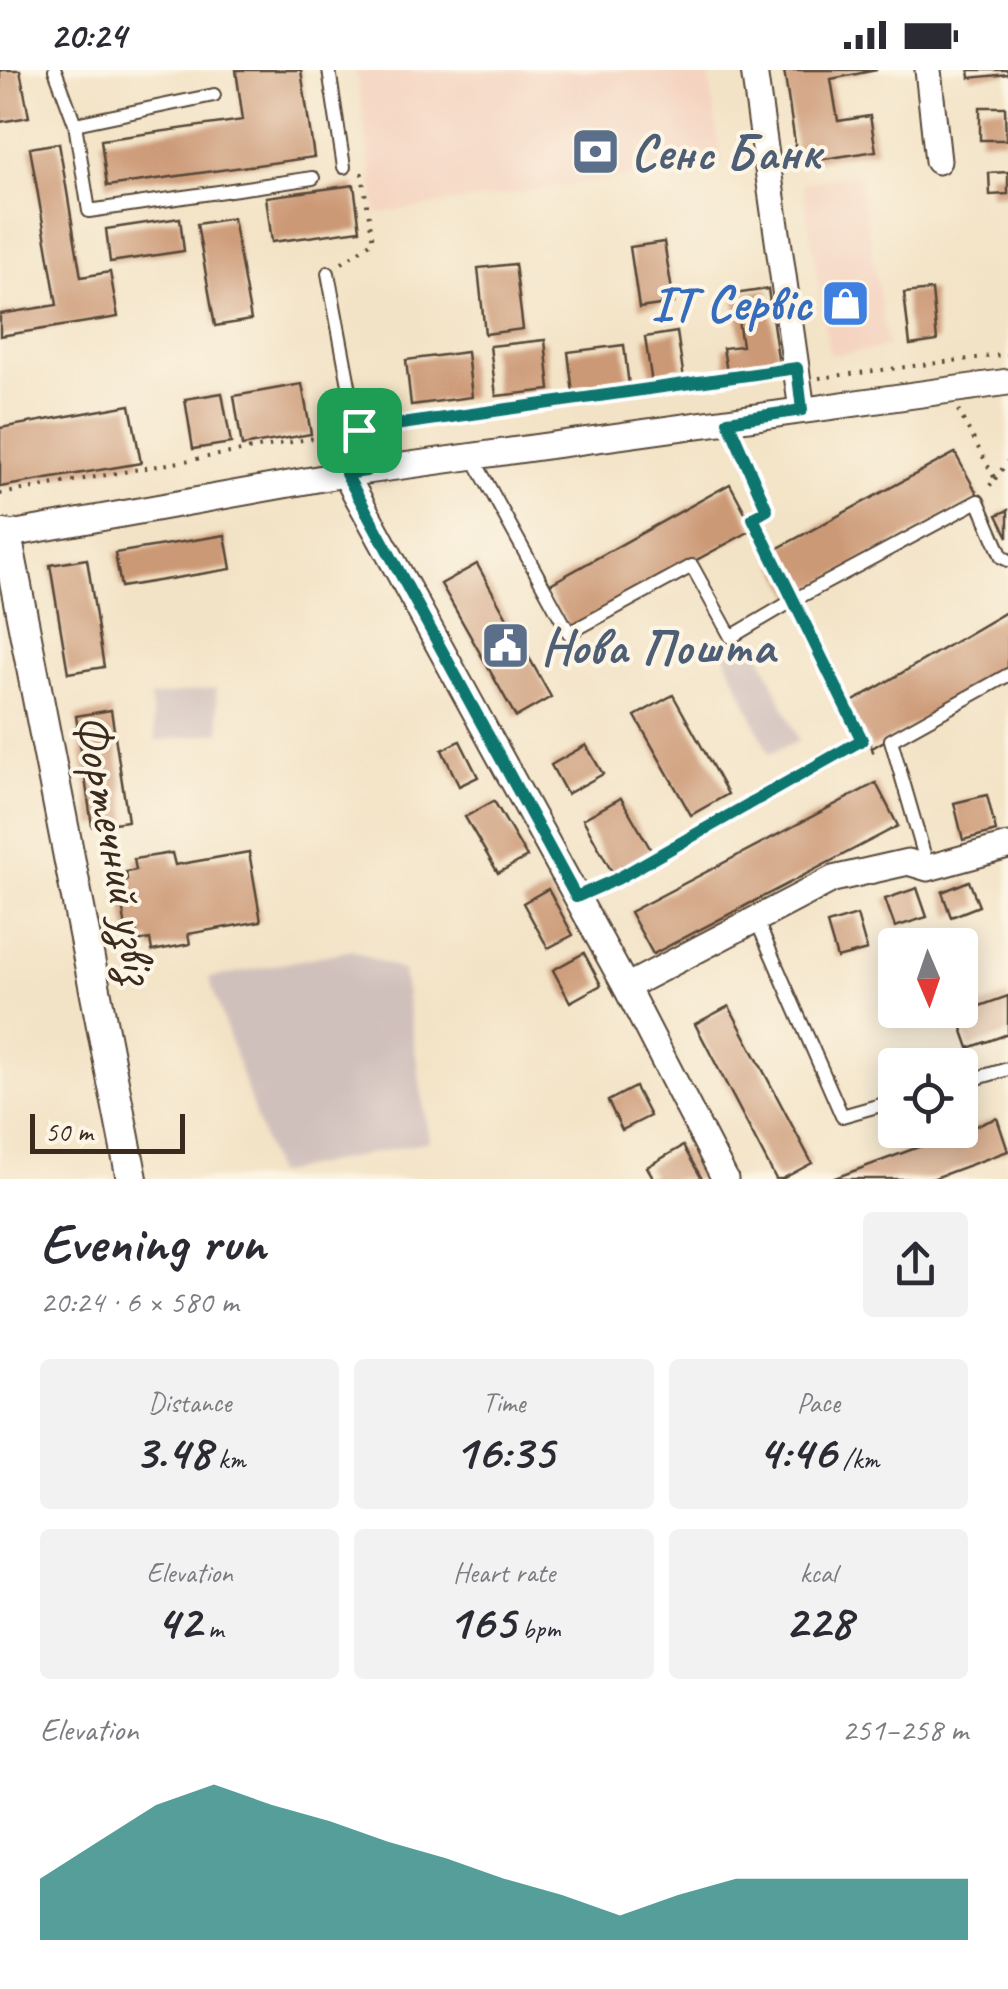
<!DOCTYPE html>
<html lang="en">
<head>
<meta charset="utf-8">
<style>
  body { margin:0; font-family:Caveat,sans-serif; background:#f2f2f3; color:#2b2b33; height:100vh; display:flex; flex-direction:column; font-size:38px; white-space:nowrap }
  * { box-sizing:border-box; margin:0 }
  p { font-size:32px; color:#7c7c81 }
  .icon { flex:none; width:55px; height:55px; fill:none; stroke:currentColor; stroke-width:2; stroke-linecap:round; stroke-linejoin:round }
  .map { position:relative; height:1109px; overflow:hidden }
  .side { display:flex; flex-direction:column; background:#fff; flex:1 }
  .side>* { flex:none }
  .needle { width:65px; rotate:178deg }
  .tools { position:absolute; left:878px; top:858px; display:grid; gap:20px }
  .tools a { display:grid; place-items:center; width:100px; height:100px; border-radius:10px; background:#fff; box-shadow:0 5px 25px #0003; font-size:50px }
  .scale { position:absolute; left:30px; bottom:25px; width:155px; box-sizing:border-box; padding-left:10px; border:5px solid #3b2a1e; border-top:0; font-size:28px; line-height:35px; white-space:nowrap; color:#3b2a1e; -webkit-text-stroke:8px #fcf5e5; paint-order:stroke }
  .pin { position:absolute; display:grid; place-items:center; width:85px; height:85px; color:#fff; margin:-42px; border-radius:20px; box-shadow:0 5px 15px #0006 }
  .round { display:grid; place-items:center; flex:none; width:105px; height:105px; border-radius:10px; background:#f2f2f3 }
  .summary { display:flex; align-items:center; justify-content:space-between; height:170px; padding:0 40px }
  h1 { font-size:55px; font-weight:700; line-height:75px }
  .figures { display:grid; grid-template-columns:repeat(3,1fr); gap:15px; height:170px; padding:10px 40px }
  .figures div { display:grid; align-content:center; border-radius:10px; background:#f2f2f3; text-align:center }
  .figures b { font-size:50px; font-weight:700 }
  .figures small { font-size:28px; font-weight:400 }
  .figures p { font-size:28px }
  .chart { height:280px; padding:20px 40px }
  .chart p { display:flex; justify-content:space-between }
  .chart svg { width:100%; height:180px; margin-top:10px; fill:#0f766e; opacity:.7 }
  .status { display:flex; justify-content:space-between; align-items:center; height:70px; padding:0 50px; background:#fff; direction:ltr }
  .status svg { height:28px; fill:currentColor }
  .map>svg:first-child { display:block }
  .built { fill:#f4d3c0 }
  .industrial { fill:#d0c0bc }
  .building { fill:#cc9976 }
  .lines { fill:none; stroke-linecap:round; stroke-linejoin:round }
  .service-casing { stroke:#574637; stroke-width:16 }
  .minor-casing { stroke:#574637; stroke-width:29 }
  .tertiary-casing { stroke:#574637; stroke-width:34 }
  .path { stroke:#574637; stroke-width:4; stroke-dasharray:2.5 8; stroke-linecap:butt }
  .service { stroke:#fff; stroke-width:12 }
  .minor { stroke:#fff; stroke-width:25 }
  .tertiary { stroke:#fff; stroke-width:30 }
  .route-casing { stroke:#fff; stroke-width:20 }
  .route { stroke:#0f766e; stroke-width:12 }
  .labels { text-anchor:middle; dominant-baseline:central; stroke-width:8; stroke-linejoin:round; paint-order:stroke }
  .service-label { font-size:50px; font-weight:bold; fill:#4e5e75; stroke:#fcf5e5; text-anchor:start }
  .shop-label { font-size:50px; font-weight:bold; fill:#366cbe; stroke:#fcf5e5; text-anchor:end }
  .street-label { font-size:50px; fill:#3b2a1e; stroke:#fcf5e5 }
</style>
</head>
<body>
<div class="status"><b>20:24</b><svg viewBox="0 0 49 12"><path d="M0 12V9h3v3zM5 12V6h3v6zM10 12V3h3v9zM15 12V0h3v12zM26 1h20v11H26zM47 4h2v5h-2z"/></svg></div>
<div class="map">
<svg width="1008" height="1109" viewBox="0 0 1008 1109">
  <rect width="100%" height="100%" fill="#fcf5e5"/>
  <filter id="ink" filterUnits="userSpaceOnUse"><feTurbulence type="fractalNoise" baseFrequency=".01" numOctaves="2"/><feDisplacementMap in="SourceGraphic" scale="20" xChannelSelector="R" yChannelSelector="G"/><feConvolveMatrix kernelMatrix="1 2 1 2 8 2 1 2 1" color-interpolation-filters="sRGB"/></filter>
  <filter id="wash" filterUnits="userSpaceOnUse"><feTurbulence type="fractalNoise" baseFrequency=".0048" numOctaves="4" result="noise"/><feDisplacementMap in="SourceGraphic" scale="40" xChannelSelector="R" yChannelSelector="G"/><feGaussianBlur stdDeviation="2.25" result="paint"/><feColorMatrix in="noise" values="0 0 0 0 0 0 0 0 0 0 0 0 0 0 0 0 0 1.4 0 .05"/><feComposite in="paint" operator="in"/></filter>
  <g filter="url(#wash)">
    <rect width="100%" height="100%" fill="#f3e3c6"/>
    <g class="built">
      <polygon points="356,0 708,0 722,93 377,144"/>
      <polygon points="859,103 888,277 830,286 802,113"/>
    </g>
    <g class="industrial">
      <polygon points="754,570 799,671 769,684 724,583"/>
      <polygon points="215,618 221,662 156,671 150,627"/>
      <polygon points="352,880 403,901 429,1071 275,1104 209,908"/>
    </g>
    <g id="blocks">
      <g class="building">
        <polygon points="0,0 20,0 29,47 0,52"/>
        <polygon points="236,0 301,0 314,87 107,116 101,70 243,50"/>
        <polygon points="784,0 877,0 831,9 838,51 870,46 876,81 798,93"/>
        <polygon points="969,0 1008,0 1008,4 970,8"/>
        <polygon points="980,37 1005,37 1006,70 980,70"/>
        <polygon points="59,73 81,207 110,202 118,247 0,266 0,244 57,235 30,78"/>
        <polygon points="1008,102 1008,124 990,125 989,103"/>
        <polygon points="354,115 360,160 272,172 266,127"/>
        <polygon points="180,148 184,181 110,192 106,159"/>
        <polygon points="233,148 251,250 215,256 197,154"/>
        <polygon points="664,172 674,233 639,238 630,177"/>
        <polygon points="515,194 523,259 485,264 478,198"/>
        <polygon points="768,219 779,295 727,302 723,278 742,276 734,224"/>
        <polygon points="932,220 937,271 910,275 904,223"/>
        <polygon points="677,262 684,309 652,314 645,267"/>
        <polygon points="545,270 550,320 496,326 490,276"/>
        <polygon points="624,275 629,316 573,323 568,282"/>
        <polygon points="467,282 472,327 411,335 406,290"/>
        <polygon points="302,314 311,364 242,376 234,326"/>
        <polygon points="222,323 231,373 193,379 185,329"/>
        <polygon points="130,335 141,393 0,417 0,358"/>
        <polygon points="955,383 979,427 794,528 769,483"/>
        <polygon points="730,414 754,459 570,558 545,517"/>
        <polygon points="1008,440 1008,467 997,445"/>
        <polygon points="225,465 231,499 121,517 115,483"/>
        <polygon points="87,489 104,597 68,603 50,495"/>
        <polygon points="477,494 551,627 516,647 441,514"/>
        <polygon points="1008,541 1008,599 872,678 847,635"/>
        <polygon points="673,625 728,724 691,745 635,646"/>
        <polygon points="111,640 128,751 92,756 76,646"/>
        <polygon points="460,671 478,707 459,716 442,680"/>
        <polygon points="586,675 603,704 567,724 551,695"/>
        <polygon points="876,713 898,756 653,884 630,842"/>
        <polygon points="987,725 996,761 963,770 954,733"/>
        <polygon points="621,728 651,780 612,802 583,749"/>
        <polygon points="494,731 527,787 498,803 465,747"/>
        <polygon points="249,782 261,851 188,864 190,874 152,881 150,869 138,872 136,862 127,864 118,812 127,810 126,802 136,800 134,789 172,783 175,795"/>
        <polygon points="969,811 979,836 951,847 942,822"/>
        <polygon points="917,818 927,847 895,857 885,829"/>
        <polygon points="548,819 573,865 548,878 523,833"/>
        <polygon points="857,845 867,880 837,888 827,854"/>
        <polygon points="584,883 601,915 570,932 553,900"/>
        <polygon points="1008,926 1008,964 969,978 957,944"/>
        <polygon points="729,936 812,1093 782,1109 776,1109 695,954"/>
        <polygon points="635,1017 650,1046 622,1060 608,1031"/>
        <polygon points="997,1048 1008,1081 932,1109 832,1109"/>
        <polygon points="683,1076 702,1109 654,1109 647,1097"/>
      </g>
    </g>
  </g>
  <g filter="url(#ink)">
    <use href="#blocks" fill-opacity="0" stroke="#574637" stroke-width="2.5"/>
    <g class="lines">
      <defs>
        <g id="service">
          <polyline points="55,0 75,54 214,25"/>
          <polyline points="329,0 344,97"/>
          <polyline points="75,54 89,141 313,108"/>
          <polyline points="328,203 365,401"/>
          <polyline points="472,386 569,563 692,496 731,567 792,531 978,431 1002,487 1008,490"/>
          <polyline points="928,798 891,670 1008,605"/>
          <polyline points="755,847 842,1046 895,1031"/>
          <polyline points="960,1013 1008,999"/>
        </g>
        <g id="minor">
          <polyline points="754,0 802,340"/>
          <polyline points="928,0 938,91"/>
          <polyline points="345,404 626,917 725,1109"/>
          <polyline points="5,465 345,404 1008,312"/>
          <polyline points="626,917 833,809 908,792 928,798 1008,776"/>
        </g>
        <polyline id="tertiary" points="0,465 5,465 9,480 132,1109"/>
      </defs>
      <use href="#service" class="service-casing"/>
      <use href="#minor" class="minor-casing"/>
      <use href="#tertiary" class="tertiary-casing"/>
      <g class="path">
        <polyline points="342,193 373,171 362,104 358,103"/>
        <polyline points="819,308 1008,284"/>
        <polyline points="958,340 995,409 987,419"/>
        <polyline points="371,358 772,301"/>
        <polyline points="736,370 767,440 753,448 786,518"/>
        <polyline points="995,409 1008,391"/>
        <polyline points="0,424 342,363"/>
        <polyline points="798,544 862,670 870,682 879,678"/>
        <polyline points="595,818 862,670"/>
      </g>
      <use href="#service" class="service"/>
      <use href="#minor" class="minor"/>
      <use href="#tertiary" class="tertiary"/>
    </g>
  </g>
  <g class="lines" filter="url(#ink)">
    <defs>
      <polygon id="route" points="797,298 802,340 728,351 767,440 753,448 862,670 617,809 576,827 346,404 366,401 359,360"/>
    </defs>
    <use href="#route" class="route-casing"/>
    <use href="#route" class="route"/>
  </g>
  <defs>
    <symbol id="bank-square" viewBox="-11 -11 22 22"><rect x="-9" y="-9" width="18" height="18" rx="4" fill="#5c6f8a" stroke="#fcf5e5"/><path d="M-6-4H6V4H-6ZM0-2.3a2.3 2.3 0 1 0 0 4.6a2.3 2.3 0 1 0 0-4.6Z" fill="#fff"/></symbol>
    <symbol id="shop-square" viewBox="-11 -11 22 22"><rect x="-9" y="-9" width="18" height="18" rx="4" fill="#3f7fe0" stroke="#fcf5e5"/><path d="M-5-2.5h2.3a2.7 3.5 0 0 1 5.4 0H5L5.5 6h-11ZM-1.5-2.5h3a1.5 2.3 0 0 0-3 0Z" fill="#fff"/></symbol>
    <symbol id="civic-square" viewBox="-11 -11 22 22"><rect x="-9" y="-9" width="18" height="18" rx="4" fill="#5c6f8a" stroke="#fcf5e5"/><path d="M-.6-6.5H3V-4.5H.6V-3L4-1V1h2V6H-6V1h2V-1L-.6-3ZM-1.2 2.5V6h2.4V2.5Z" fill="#fff"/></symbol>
  </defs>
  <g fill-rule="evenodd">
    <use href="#bank-square" x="568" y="54" width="55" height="55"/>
    <use href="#shop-square" x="818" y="206" width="55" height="55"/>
    <use href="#civic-square" x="478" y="548" width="55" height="55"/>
  </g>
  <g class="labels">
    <g class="service-label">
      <text x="631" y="82">Сенс Банк</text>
      <text x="541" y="576">Нова Пошта</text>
    </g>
    <g class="shop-label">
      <text x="811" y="233">IT Сервіс</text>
    </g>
    <g class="street-label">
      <text transform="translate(116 778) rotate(79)">Фортечний узвіз</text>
    </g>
  </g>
</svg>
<div class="tools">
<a><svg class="needle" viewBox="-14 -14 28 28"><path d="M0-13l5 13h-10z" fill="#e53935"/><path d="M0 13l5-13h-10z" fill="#7c7c81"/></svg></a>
<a><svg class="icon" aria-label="locate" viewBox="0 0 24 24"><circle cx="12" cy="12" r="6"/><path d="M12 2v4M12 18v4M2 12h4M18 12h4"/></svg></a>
</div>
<div class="scale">50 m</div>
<div class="pin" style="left:359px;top:360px;background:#1e9e55"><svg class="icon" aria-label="arrive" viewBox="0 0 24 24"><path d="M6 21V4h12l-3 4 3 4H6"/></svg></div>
</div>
<section class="side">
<div class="summary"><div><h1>Evening run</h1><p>20:24 · 6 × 580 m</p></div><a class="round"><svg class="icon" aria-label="share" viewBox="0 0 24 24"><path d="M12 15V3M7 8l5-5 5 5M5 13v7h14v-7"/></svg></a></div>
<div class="figures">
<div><p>Distance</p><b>3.48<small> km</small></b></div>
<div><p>Time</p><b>16:35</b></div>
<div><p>Pace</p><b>4:46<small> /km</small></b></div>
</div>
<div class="figures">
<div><p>Elevation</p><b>42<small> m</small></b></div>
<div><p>Heart rate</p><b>165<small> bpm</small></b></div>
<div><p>kcal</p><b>228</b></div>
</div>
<div class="chart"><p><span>Elevation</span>251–258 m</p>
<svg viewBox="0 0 160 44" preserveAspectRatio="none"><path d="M0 44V29L10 20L20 11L30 6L40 11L50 15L60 20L70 24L80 29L90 33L100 38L110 33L120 29L130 29L140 29L150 29L160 29V44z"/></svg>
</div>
</section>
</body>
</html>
